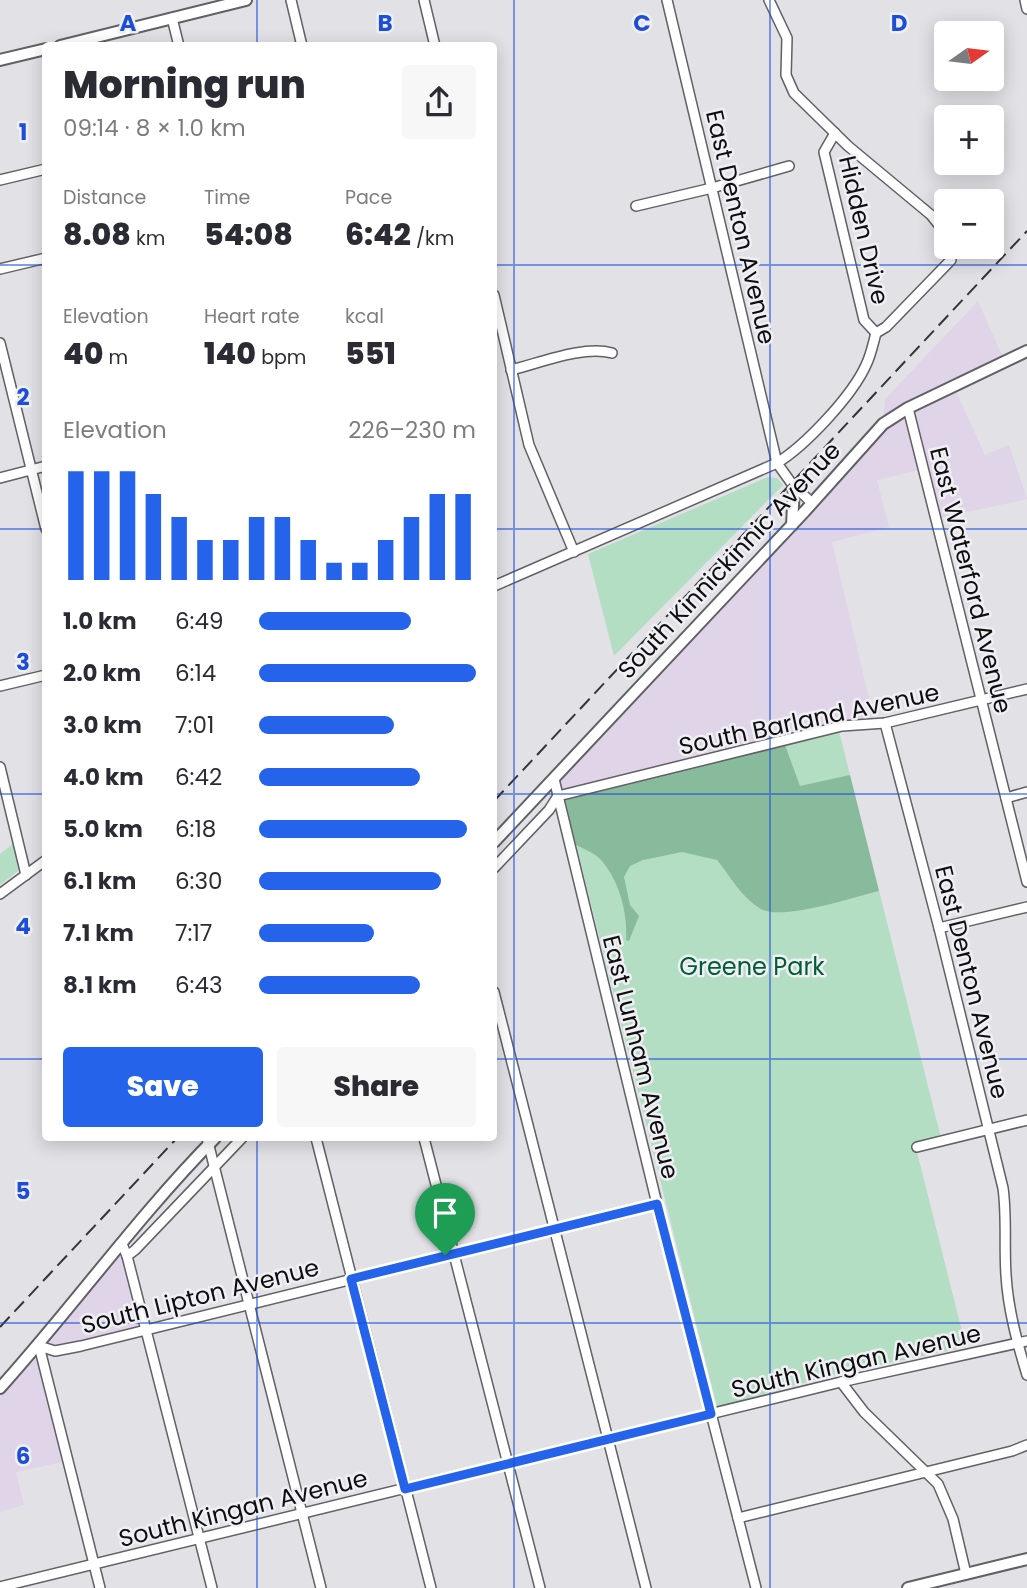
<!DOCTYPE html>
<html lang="en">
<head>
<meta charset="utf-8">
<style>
  body { margin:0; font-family:Poppins,sans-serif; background:#f7f7f7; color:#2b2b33; height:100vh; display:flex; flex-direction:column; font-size:26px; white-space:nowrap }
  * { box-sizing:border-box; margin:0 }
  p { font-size:23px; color:#7c7c81 }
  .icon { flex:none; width:38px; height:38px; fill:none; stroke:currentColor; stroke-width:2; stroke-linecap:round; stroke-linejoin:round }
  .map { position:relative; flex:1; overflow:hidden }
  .side { position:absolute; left:42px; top:42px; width:455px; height:1099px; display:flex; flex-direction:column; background:#fff; border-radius:7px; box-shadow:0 4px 18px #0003 }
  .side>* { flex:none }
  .needle { width:46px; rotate:76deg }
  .controls { position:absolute; left:934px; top:21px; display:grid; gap:14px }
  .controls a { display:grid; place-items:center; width:70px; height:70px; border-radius:7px; background:#fff; box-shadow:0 4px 18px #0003; font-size:35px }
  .pin { position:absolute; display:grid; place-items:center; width:60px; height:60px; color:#fff; margin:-72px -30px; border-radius:50% 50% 50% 0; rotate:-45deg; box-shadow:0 0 7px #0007 }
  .pin .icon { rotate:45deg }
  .round { display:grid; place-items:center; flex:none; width:74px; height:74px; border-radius:7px; background:#f7f7f7 }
  .overview { display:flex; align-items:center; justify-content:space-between; height:119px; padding:0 21px }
  h1 { font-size:38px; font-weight:800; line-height:52px }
  .stats { display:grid; grid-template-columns:repeat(3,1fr); gap:10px; height:119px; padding:7px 21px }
  .stats div { display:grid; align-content:center }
  .stats b { font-size:30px; font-weight:800 }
  .stats small { font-size:19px; font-weight:400 }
  .stats p { font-size:19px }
  .chart { height:196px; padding:14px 21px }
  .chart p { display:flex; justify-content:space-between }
  .chart svg { width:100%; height:126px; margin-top:7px; stroke:#2563eb; stroke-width:6 }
  .action { display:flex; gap:14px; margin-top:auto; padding:14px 21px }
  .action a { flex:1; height:80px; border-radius:7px; background:#2563eb; color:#fff; font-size:28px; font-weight:800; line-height:80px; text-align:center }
  .action a+a { background:#f7f7f7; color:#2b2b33 }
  ul { padding:0 21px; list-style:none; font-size:23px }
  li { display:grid; grid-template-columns:112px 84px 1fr; align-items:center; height:52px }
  li i { height:18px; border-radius:9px; background:#2563eb }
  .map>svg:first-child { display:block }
  .commercial { fill:#dfd4e8 }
  .green { fill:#b3dec3 }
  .forest { fill:#88bb9c }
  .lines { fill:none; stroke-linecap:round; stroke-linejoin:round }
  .minor-casing { stroke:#616064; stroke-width:12 }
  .tertiary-casing { stroke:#616064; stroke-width:14 }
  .minor { stroke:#fff; stroke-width:9 }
  .tertiary { stroke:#fff; stroke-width:10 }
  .rail { stroke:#353536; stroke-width:2; stroke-dasharray:14 7; stroke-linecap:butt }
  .route-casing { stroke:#fff; stroke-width:14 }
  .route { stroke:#2563eb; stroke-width:9 }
  .grid { fill:none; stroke:#1d4ed8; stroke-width:2; stroke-opacity:0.55 }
  .labels { text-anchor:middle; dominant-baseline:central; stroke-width:5; stroke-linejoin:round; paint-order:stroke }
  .street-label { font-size:24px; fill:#0e0e0f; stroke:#f0eff3 }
  .park-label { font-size:24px; fill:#015d37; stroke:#f0eff3 }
  .grid-label { font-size:23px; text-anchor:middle; font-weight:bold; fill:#1d4ed8; stroke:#f0eff3; stroke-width:5; stroke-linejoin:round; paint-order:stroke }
</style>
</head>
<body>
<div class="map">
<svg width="1027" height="1588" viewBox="0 0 1027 1588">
  <rect width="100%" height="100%" fill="#e2e2e6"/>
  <g class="commercial">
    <polygon points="978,301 1005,362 954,387 985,455 1009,445 1027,499 936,519 919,470 877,480 889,527 832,542 875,724 855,725 558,796 554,779 883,424 885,399"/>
    <polygon points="122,1244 145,1329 55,1351 39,1346 67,1461 16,1472 24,1505 0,1512 0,1388"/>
  </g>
  <g class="green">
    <polygon points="768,477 777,478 783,485 614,656 588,554"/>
    <polygon points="839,731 942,1142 916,1148 966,1347 836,1374 717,1407 565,800"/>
    <polygon points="14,843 19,870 0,885 0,854"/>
  </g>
  <path class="forest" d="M 785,745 L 800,786 L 850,775 L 879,891 C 854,897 783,921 761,909 C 742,898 730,876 717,860 L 682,852 L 643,860 L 630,866 L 624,877 L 630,905 L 639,916 L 629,941 L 626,940 C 628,913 619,880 601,860 C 595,853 584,849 576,845 L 565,800 Z"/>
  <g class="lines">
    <defs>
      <g id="minor">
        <polyline points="291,0 302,46"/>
        <polyline points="424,0 435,46"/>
        <polyline points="667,0 777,463 792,484 812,503"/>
        <polyline points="769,0 787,38 786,75 794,93 848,146 931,215 947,235"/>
        <polyline points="1025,0 1027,9"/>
        <polyline points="172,18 179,46"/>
        <polyline points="835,133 824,152 864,320 876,333"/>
        <polyline points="0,180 46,169"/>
        <polyline points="636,206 712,188 789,166"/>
        <polyline points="0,269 46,258"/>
        <polyline points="494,295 529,445 574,552"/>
        <polyline points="0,343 46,529"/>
        <path d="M 511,370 C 540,363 584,345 612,353"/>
        <polyline points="908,408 1027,882"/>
        <polyline points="0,478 46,466"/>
        <path d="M 494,586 L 777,463 C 806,445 852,396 866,365 C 871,355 873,344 876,333 L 886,327 L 951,260 L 949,247"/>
        <polyline points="0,686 46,675"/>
        <path d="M 885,723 L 939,928 L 1003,1188 C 1007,1217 1004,1245 1006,1275 C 1008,1309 1017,1342 1027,1375"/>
        <polyline points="0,767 26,875"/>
        <polyline points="554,779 657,1204 756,1588"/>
        <polyline points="1006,798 1027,792"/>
        <polyline points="494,868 549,810 558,796 842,726 885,723 1027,689"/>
        <polyline points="0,894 46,860"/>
        <polyline points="939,928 1027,907"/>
        <polyline points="494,992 646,1588"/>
        <polyline points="207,1138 321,1588"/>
        <polyline points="316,1138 431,1588"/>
        <polyline points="424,1138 540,1588"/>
        <polyline points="917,1147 1027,1120"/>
        <polyline points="122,1244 127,1256 212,1588"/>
        <polyline points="127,1256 135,1250 242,1138"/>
        <polyline points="39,1346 55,1351 81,1346 657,1204"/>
        <polyline points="39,1346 100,1588"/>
        <polyline points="841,1382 864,1412 938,1484 953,1519 966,1574"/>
        <polyline points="738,1518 1012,1451 1027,1445"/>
        <polyline points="0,1587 841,1382 1027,1341"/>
      </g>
      <g id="tertiary">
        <polyline points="60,46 246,0"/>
        <polyline points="0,60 46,49"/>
        <polyline points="792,525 794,486"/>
        <polyline points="494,842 805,511 883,424 908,408 1027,351"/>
        <path d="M 0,1388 C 73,1307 138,1216 215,1138"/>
        <polyline points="908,1588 1027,1559"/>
      </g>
    </defs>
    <use href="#minor" class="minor-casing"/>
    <use href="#tertiary" class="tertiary-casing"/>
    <use href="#minor" class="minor"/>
    <use href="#tertiary" class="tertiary"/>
    <g class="rail">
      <polyline points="494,801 1027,231"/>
      <polyline points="0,1327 177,1138"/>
    </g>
  </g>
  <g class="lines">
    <defs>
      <polygon id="route" points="657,1204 711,1414 405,1489 351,1279"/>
    </defs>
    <use href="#route" class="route-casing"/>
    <use href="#route" class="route"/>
  </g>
  <path class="grid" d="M 257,0 L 257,46M 514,0 L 514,1588M 770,0 L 770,1588M 0,265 L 46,265M 494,265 L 1027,265M 0,529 L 46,529M 494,529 L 1027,529M 0,794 L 46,794M 494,794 L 1027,794M 0,1059 L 46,1059M 494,1059 L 1027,1059M 257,1138 L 257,1588M 0,1323 L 1027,1323"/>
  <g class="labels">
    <g class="street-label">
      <text transform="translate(741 227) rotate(77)">East Denton Avenue</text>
      <text transform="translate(864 230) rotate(77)">Hidden Drive</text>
      <text transform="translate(729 560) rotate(-47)">South Kinnickinnic Avenue</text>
      <text transform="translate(971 580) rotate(76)">East Waterford Avenue</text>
      <text transform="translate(809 719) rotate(-12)">South Barland Avenue</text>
      <text transform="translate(972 982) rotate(76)">East Denton Avenue</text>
      <text transform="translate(641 1057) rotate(76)">East Lunham Avenue</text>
      <text transform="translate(200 1296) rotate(-14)">South Lipton Avenue</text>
      <text transform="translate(856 1361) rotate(-13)">South Kingan Avenue</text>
      <text transform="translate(243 1508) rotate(-14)">South Kingan Avenue</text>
    </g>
    <g class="park-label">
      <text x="752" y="966">Greene Park</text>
    </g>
  </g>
  <g class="grid-label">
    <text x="128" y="31">A</text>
    <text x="385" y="31">B</text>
    <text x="642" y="31">C</text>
    <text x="899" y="31">D</text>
    <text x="23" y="140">1</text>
    <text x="23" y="405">2</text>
    <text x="23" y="670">3</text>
    <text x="23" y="934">4</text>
    <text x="23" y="1199">5</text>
    <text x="23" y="1464">6</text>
  </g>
</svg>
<div class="controls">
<a><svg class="needle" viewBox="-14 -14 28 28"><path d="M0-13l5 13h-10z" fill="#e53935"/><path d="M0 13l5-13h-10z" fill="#7c7c81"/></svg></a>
<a>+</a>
<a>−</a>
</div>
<div class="pin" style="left:445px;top:1255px;background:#1e9e55"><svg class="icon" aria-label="arrive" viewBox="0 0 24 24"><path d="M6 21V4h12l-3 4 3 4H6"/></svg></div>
<section class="side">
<div class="overview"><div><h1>Morning run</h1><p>09:14 · 8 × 1.0 km</p></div><a class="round"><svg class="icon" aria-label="share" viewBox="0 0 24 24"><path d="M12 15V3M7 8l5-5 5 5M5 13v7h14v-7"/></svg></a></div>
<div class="stats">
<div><p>Distance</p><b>8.08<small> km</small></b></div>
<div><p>Time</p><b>54:08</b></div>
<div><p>Pace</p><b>6:42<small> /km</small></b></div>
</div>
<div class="stats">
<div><p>Elevation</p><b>40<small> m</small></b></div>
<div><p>Heart rate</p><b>140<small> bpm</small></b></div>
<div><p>kcal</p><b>551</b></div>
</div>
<div class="chart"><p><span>Elevation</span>226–230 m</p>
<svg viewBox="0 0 160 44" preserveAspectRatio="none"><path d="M5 44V6M15 44V6M25 44V6M35 44V14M45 44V22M55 44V30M65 44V30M75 44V22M85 44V22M95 44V30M105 44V38M115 44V38M125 44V30M135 44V22M145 44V14M155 44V14"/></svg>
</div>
<ul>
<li><b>1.0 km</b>6:49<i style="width:70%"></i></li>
<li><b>2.0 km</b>6:14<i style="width:100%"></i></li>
<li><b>3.0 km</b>7:01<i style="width:62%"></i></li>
<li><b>4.0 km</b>6:42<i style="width:74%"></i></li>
<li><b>5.0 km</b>6:18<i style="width:96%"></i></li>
<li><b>6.1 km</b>6:30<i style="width:84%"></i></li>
<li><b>7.1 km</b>7:17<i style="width:53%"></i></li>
<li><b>8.1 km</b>6:43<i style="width:74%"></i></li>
</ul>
<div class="action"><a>Save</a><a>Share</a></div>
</section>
</div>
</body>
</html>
